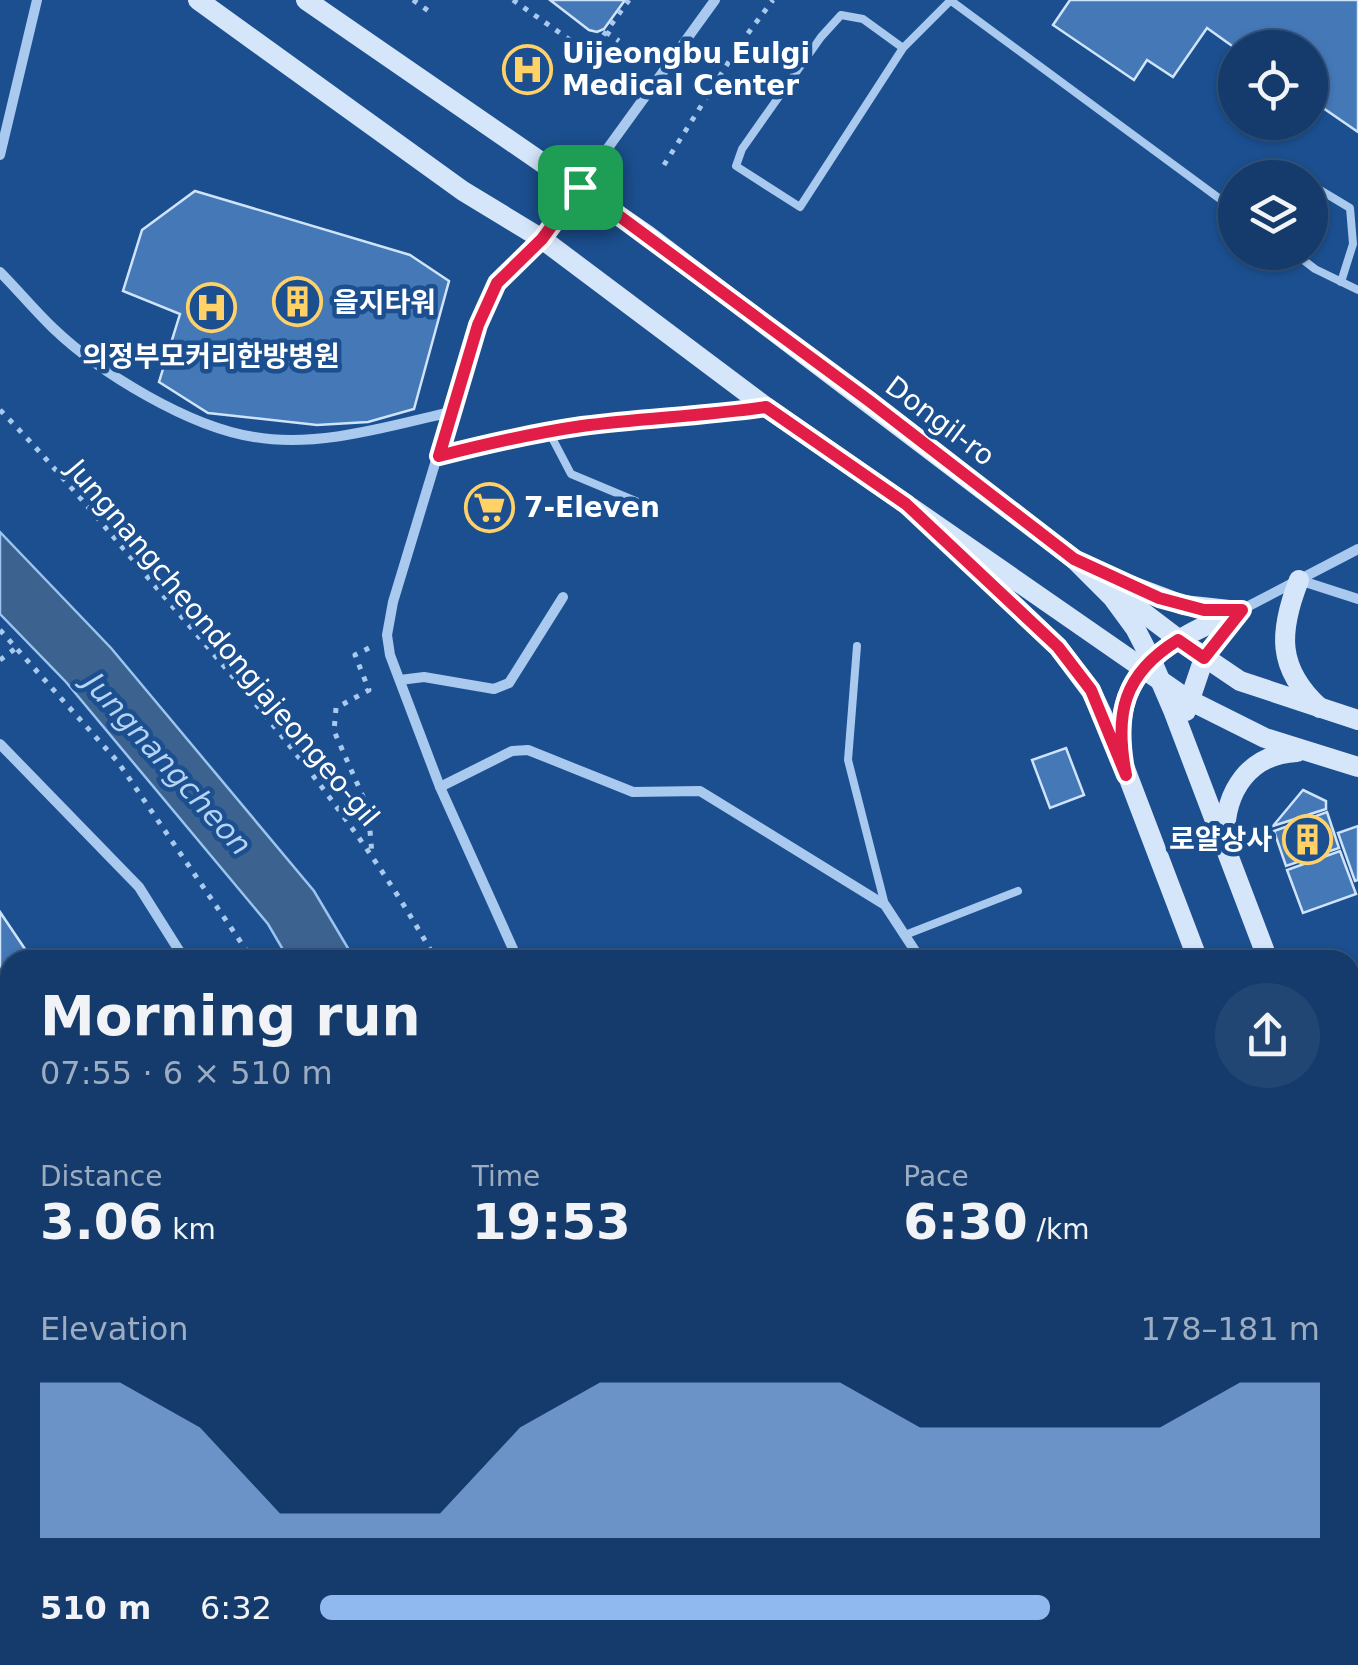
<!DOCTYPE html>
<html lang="en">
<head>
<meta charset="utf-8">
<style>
  body { margin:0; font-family:"DejaVu Sans","Noto Sans KR",sans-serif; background:#214673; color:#f1f3f6; height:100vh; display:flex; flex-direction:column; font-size:38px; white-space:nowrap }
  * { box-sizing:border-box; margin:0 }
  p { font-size:32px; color:#9dadc1 }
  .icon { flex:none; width:55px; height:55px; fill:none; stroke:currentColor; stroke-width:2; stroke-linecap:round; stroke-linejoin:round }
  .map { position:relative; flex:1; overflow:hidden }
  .sheet { position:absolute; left:0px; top:950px; width:1360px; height:715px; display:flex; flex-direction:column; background:#143b6b; border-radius:30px 30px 0 0; box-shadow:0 2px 8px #0004,0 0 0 2px #33557e }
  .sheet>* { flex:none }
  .tools { position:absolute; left:1218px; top:30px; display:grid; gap:20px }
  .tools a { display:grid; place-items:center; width:110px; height:110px; border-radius:50%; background:#143b6b; box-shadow:0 2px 8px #0004,0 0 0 2px #33557e; font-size:50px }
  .pin { position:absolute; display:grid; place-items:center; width:85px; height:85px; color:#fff; margin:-42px; border-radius:20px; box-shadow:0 5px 15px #0006 }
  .round { display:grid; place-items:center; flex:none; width:105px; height:105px; border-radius:52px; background:#214673 }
  .headline { display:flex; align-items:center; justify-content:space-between; height:170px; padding:0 40px }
  h1 { font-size:55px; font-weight:800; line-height:75px }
  .figures { display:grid; grid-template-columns:repeat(3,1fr); gap:15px; height:170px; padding:10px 40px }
  .figures div { display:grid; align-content:center }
  .figures b { font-size:50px; font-weight:800 }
  .figures small { font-size:28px; font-weight:400 }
  .figures p { font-size:28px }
  .chart { height:280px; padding:20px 40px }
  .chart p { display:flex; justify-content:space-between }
  .chart svg { width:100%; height:180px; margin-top:10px; fill:#90b9f0; opacity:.7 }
  ul { padding:0 40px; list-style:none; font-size:32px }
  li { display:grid; grid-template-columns:160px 120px 1fr; align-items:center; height:75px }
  li i { height:25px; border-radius:12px; background:#90b9f0 }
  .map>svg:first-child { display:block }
  .water { fill:#3c6290; stroke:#9cc4f0; stroke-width:2.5 }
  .building { fill:#4478b7; stroke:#cfe3fa; stroke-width:2.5 }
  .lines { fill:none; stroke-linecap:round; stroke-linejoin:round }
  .path { stroke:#a9c9ee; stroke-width:5; stroke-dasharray:5 8; stroke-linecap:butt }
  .lane { stroke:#a9c9ee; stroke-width:8 }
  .street { stroke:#a9c9ee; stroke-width:10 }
  .secondary { stroke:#d6e6fa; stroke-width:20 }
  .route-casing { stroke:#fff; stroke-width:20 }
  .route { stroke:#e11d48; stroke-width:12 }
  .labels { text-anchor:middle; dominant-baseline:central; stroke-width:9; stroke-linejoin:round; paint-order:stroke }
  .poi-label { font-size:28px; font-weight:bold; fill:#fff; stroke:#1b4f8f; text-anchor:start }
  .street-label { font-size:28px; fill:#fff; stroke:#1b4f8f }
  .water-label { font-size:30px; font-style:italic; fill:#b5d3f5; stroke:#1b4f8f }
</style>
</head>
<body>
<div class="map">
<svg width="1358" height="1665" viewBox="0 0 1358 1665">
  <rect width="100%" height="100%" fill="#1b4f8f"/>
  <polygon class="water" points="0,532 111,648 314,891 355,960 289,960 268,924 66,682 0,614"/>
  <g class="building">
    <polygon points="550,0 625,0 604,29 597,32 589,30"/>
    <polygon points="1070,0 1358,0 1358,132 1310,99 1310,48 1235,48 1207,28 1173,77 1147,60 1134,80 1053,25"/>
    <polygon points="195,191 410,255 449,281 414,409 368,422 317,425 208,413 159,382 180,314 123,291 142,230"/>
    <polygon points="1066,748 1084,795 1050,808 1032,760"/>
    <polygon points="1303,790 1326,801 1326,809 1273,826"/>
    <polygon points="1327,812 1339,848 1286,866 1274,831"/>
    <polygon points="1358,826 1358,880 1355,881 1338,833"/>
    <polygon points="1340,851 1356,894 1303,913 1287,870"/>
    <polygon points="0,912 29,955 21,960 10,960 10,968 0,975"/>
    <polygon points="1028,1655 1067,1655 1081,1664 1019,1665"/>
  </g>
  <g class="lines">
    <g class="path">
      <polyline points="413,0 430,12"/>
      <polyline points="513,0 590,54 629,0"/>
      <polyline points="606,32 619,41"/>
      <polyline points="664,165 740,44 773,0"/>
      <path d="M 0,410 C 59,470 112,536 167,600 C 265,713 363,828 436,960"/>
      <polyline points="0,630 118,762 253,960"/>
      <polyline points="369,648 355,655 369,690 336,708 334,731 368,808 372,854"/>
      <polyline points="0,660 16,648"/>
      <polyline points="707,1655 712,1665"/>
      <polyline points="833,1655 839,1665"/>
    </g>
    <g class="lane">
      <polyline points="950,0 1235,210"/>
      <polyline points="903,48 863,19 841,15 821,37 742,149 736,166 800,207 903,48 950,1"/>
      <polyline points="1310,184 1350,208 1353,244 1341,282"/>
      <polyline points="1293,252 1315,269 1358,290"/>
      <polyline points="549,432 571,474 650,507"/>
      <polyline points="857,646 848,760 885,905"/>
      <polyline points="905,935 1018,891"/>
      <polyline points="1350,1487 1358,1488"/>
    </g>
    <g class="street">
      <polyline points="0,155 37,0"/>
      <path d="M 0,272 C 18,290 34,310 53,328 C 100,373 189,427 254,437 C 319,448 389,426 451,412"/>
      <path d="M 439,455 C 487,444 535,432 585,426 C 644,419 704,417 764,407"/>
      <polyline points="1299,580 1358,599"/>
      <polyline points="1241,610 1358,549"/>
      <polyline points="400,680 424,677 494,689 509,683 563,597"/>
      <polyline points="0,744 139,887 185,960"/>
      <polyline points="440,787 512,751 528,750 633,792 700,791 885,905 921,960"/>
      <polyline points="518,960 440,787 390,655 387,635 393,602 477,325 497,283 542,239 715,0"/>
      <polyline points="0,1096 10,1101"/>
      <polyline points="1350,1274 1358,1271"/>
      <polyline points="0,1287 10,1294"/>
      <polyline points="0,1485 10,1473"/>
      <polyline points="0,1520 10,1528"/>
      <polyline points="171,1655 184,1665"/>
      <polyline points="556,1655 565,1665"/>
      <polyline points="894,1655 900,1665"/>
      <polyline points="369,1665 382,1655"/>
      <polyline points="1011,1665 1023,1655"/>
      <polyline points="1182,1665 1194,1655"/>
    </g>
    <g class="secondary">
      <polyline points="198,0 463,191 542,239 766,407 1187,699 1265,738 1358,767"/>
      <polyline points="306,0 647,235 1074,559 1113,598 1135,628 1151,659 1173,710 1268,960"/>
      <polyline points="959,553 1058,647 1091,691 1113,737 1198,960"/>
      <polyline points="1114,579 1183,605 1229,610"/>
      <path d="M 1299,580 C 1279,631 1276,668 1320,708"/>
      <polyline points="1119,594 1178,639 1240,681 1358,720"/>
      <polyline points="1186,711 1204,658 1237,615"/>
      <path d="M 1121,749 C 1115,663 1174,639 1241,610"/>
      <path d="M 1225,836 C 1225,791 1249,754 1297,752"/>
      <polyline points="1350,1175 1358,1196"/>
      <polyline points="1350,1356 1358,1377"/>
    </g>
  </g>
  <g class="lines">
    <defs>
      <path id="route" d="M 580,187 L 868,400 L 1074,559 L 1159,598 L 1204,610 L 1242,610 L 1204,658 L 1178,640 C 1123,674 1114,714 1126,775 L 1091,690 L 1058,647 L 906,504 L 766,407 C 705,416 643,418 582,426 C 534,433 486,444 439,456 L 478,325 L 497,283 L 542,239 Z"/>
    </defs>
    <use href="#route" class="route-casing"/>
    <use href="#route" class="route"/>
  </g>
  <defs>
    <symbol id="hospital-ring" viewBox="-11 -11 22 22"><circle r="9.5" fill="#1b4f8f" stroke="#ffd166" stroke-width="1.5"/><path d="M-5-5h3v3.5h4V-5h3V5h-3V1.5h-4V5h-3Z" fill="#ffd166"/></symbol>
    <symbol id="building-ring" viewBox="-11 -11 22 22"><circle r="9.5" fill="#1b4f8f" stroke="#ffd166" stroke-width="1.5"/><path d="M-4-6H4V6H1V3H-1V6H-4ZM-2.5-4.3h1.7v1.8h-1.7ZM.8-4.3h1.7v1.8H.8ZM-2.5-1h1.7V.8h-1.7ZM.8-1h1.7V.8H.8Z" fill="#ffd166"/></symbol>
    <symbol id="supermarket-ring" viewBox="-11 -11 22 22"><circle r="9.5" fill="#1b4f8f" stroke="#ffd166" stroke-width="1.5"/><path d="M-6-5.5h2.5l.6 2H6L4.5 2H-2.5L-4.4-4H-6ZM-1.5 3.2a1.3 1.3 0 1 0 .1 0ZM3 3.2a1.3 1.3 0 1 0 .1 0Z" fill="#ffd166"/></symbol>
  </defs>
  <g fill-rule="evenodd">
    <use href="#hospital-ring" x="500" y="42" width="55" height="55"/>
    <use href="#building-ring" x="270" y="274" width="55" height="55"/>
    <use href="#hospital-ring" x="184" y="280" width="55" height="55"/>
    <use href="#supermarket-ring" x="462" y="480" width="55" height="55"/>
    <use href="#building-ring" x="1280" y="812" width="55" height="55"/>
  </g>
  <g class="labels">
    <g class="poi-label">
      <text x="562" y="53">Uijeongbu Eulgi<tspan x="562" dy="32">Medical Center</tspan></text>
      <text x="333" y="302">을지타워</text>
      <text x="211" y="356" text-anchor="middle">의정부모커리한방병원</text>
      <text x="524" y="507">7-Eleven</text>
      <text x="1272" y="839" text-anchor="end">로얄상사</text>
    </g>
    <g class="street-label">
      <text transform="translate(940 421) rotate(37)">Dongil-ro</text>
      <text transform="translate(223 643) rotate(50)">Jungnangcheondongjajeongeo-gil</text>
    </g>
    <g class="water-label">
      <text transform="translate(168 764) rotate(48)">Jungnangcheon</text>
    </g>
  </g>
</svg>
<div class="tools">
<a><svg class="icon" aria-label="locate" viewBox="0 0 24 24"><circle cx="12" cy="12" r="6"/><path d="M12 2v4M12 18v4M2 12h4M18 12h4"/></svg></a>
<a><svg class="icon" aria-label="layers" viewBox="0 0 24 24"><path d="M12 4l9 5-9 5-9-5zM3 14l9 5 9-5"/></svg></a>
</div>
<div class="pin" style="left:580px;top:187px;background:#1e9e55"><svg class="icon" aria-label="arrive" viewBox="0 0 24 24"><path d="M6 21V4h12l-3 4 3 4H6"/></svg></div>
<section class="sheet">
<div class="headline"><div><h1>Morning run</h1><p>07:55 · 6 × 510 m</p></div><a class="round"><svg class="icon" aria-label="share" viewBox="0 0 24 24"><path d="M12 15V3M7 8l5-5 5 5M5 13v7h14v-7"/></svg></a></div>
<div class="figures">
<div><p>Distance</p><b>3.06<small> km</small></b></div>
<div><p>Time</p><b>19:53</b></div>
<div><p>Pace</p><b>6:30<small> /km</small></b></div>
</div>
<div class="chart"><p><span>Elevation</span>178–181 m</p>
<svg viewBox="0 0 160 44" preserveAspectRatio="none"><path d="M0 44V6L10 6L20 17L30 38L40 38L50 38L60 17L70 6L80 6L90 6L100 6L110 17L120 17L130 17L140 17L150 6L160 6V44z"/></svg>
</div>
<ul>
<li><b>510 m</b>6:32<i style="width:73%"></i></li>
</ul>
</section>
</div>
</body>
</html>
